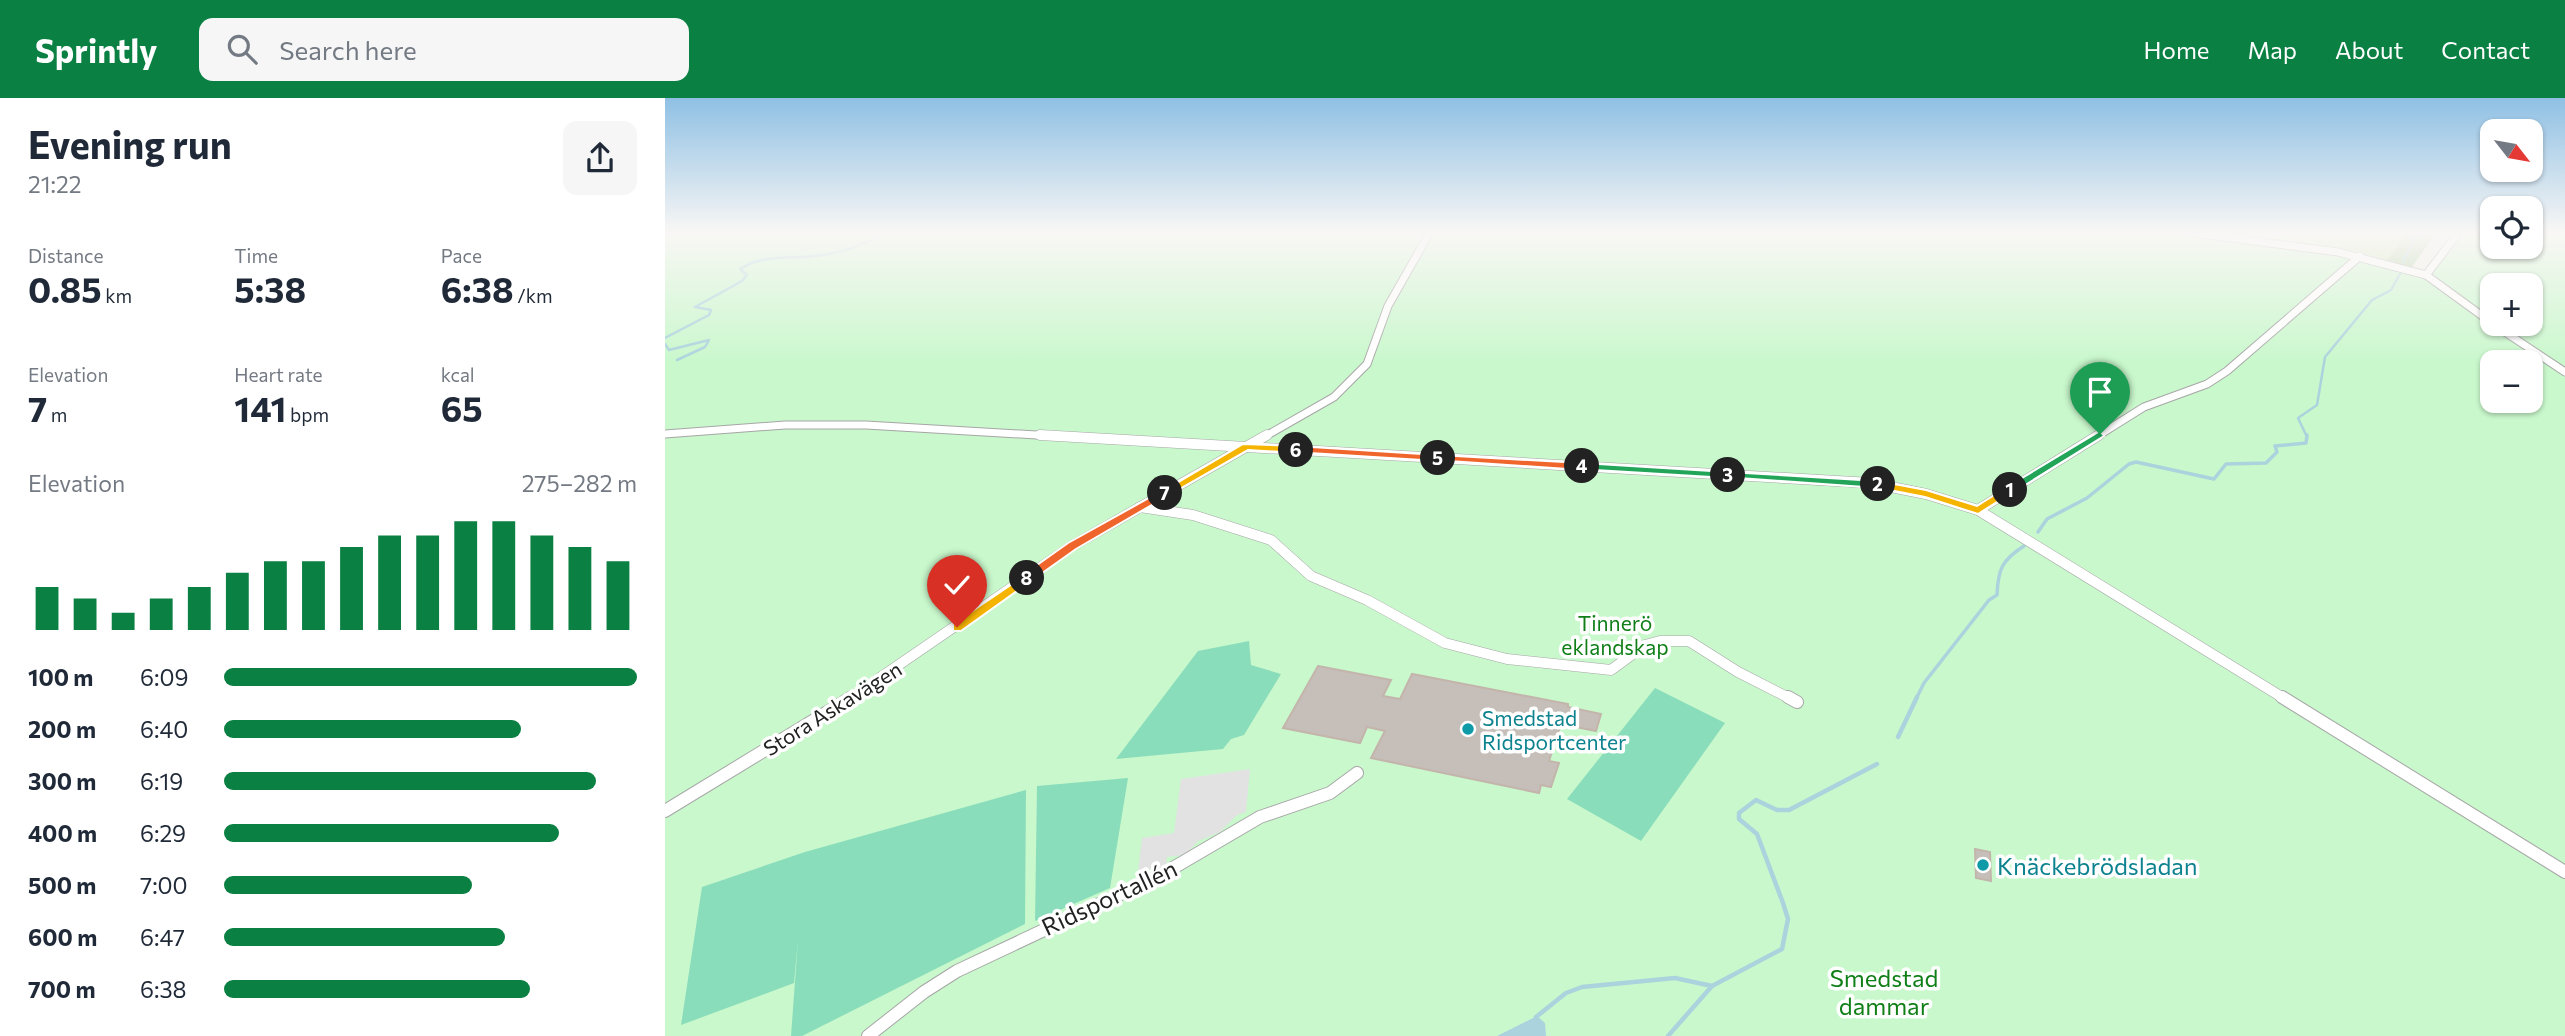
<!DOCTYPE html>
<html lang="en">
<head>
<meta charset="utf-8">
<style>
  body { margin:0; font-family:Commissioner,sans-serif; background:#f6f6f7; color:#1f2937; height:100vh; display:flex; flex-direction:column; font-size:26px; white-space:nowrap }
  * { box-sizing:border-box; margin:0 }
  p { font-size:23px; color:#747a83 }
  .icon { flex:none; width:38px; height:38px; fill:none; stroke:currentColor; stroke-width:2; stroke-linecap:round; stroke-linejoin:round }
  .map { position:relative; flex:1; overflow:hidden }
  .drawer { display:flex; flex-direction:column; background:#fff; width:665px }
  .drawer>* { flex:none }
  .needle { width:46px; rotate:121deg }
  .controls { position:absolute; left:1815px; top:21px; display:grid; gap:14px }
  .controls a { display:grid; place-items:center; width:63px; height:63px; border-radius:14px; background:#fff; box-shadow:0 2px 5px #0004; font-size:35px }
  .pin { position:absolute; display:grid; place-items:center; width:60px; height:60px; color:#fff; margin:-72px -30px; border-radius:50% 50% 50% 0; rotate:-45deg; box-shadow:0 0 7px #0007 }
  .pin .icon { rotate:45deg }
  .km { position:absolute; width:35px; height:35px; margin:-18px; border-radius:50%; background:#222; color:#fff; font-size:19px; line-height:35px; text-align:center }
  .round { display:grid; place-items:center; flex:none; width:74px; height:74px; border-radius:14px; background:#f6f6f7 }
  .headline { display:flex; align-items:center; justify-content:space-between; height:119px; padding:0 28px }
  h1 { font-size:38px; font-weight:700; line-height:52px }
  .metrics { display:grid; grid-template-columns:repeat(3,1fr); gap:10px; height:119px; padding:7px 28px }
  .metrics div { display:grid; align-content:center }
  .metrics b { font-size:35px; font-weight:700 }
  .metrics small { font-size:19px; font-weight:400 }
  .metrics p { font-size:19px }
  .chart { height:196px; padding:14px 28px }
  .chart p { display:flex; justify-content:space-between }
  .chart svg { width:100%; height:126px; margin-top:7px; stroke:#0b8043; stroke-width:6 }
  ul { padding:0 28px; list-style:none; font-size:23px }
  li { display:grid; grid-template-columns:112px 84px 1fr; align-items:center; height:52px }
  li i { height:18px; border-radius:9px; background:#0b8043 }
  header { display:flex; align-items:center; gap:42px; box-sizing:border-box; height:98px; padding:0 35px; background:#0b8043; color:#fff }
  header strong { font-size:33px }
  nav { display:flex; gap:38px; margin-inline-start:auto; font-size:24px }
  .search { width:490px; height:63px; background:#f6f6f7; display:flex; align-items:center; gap:18px; box-sizing:border-box; padding:0 24px; border-radius:14px; color:#747a83; font-size:26px }
  main { display:flex; flex:1; min-height:0 }
  .map>svg:first-child { display:block }
  .grass { fill:#cee9b1 }
  .forest { fill:#aecf9f }
  .park { fill:#c9f8cc; fill-rule:evenodd }
  .pitch { fill:#8addbb }
  .parking { fill:#e2e2e2 }
  .water { fill:#abd3dd }
  .lines { fill:none; stroke-linecap:round; stroke-linejoin:round }
  .stream-far2 { stroke:#abd3dd; stroke-width:2.5 }
  .stream-far1 { stroke:#abd3dd; stroke-width:3.5 }
  .stream { stroke:#abd3dd; stroke-width:4.5 }
  .building { fill:#c6beb8; stroke:#c3b5ab; stroke-width:2 }
  .minor-far2-casing { stroke:#a6a6a6; stroke-width:9 }
  .minor-far1-casing { stroke:#a6a6a6; stroke-width:11 }
  .minor-casing { stroke:#a6a6a6; stroke-width:14 }
  .minor-far2 { stroke:#fff; stroke-width:7 }
  .minor-far1 { stroke:#fff; stroke-width:10 }
  .minor { stroke:#fff; stroke-width:12 }
  .split-1 { fill:#22a559; stroke:#fff; stroke-width:2 }
  .split-2 { fill:#f5b400; stroke:#fff; stroke-width:2 }
  .split-3 { fill:#22a559; stroke:#fff; stroke-width:2 }
  .split-4 { fill:#22a559; stroke:#fff; stroke-width:2 }
  .split-5 { fill:#f0652b; stroke:#fff; stroke-width:2 }
  .split-6 { fill:#f0652b; stroke:#fff; stroke-width:2 }
  .split-7 { fill:#f5b400; stroke:#fff; stroke-width:2 }
  .split-8 { fill:#f0652b; stroke:#fff; stroke-width:2 }
  .split-9 { fill:#f5b400; stroke:#fff; stroke-width:2 }
  .culture-dot { fill:#0f9aa8; stroke:#fff; stroke-width:2.5 }
  .labels { text-anchor:middle; dominant-baseline:central; stroke-width:7; stroke-linejoin:round; paint-order:stroke }
  .park-label { font-size:21px; fill:#107f17; stroke:#fff }
  .street-label { font-size:21px; fill:#222; stroke:#fff }
  .culture-label { font-size:21px; fill:#0d838f; stroke:#fff; text-anchor:start }
  .near-culture-label { font-size:24px; fill:#0d838f; stroke:#fff; text-anchor:start }
  .near-street-label { font-size:24px; fill:#222; stroke:#fff }
  .near-park-label { font-size:24px; fill:#107f17; stroke:#fff }
</style>
</head>
<body>
<header>
<strong>Sprintly</strong>
<div class="search"><svg class="icon" aria-label="search" viewBox="0 0 24 24"><circle cx="10" cy="10" r="6"/><path d="M15 15l6 6"/></svg>Search here</div>
<nav><a>Home</a><a>Map</a><a>About</a><a>Contact</a></nav>
</header>
<main>
<section class="drawer">
<div class="headline"><div><h1>Evening run</h1><p>21:22</p></div><a class="round"><svg class="icon" aria-label="share" viewBox="0 0 24 24"><path d="M12 15V3M7 8l5-5 5 5M5 13v7h14v-7"/></svg></a></div>
<div class="metrics">
<div><p>Distance</p><b>0.85<small> km</small></b></div>
<div><p>Time</p><b>5:38</b></div>
<div><p>Pace</p><b>6:38<small> /km</small></b></div>
</div>
<div class="metrics">
<div><p>Elevation</p><b>7<small> m</small></b></div>
<div><p>Heart rate</p><b>141<small> bpm</small></b></div>
<div><p>kcal</p><b>65</b></div>
</div>
<div class="chart"><p><span>Elevation</span>275–282 m</p>
<svg viewBox="0 0 160 44" preserveAspectRatio="none"><path d="M5 44V29M15 44V33M25 44V38M35 44V33M45 44V29M55 44V24M65 44V20M75 44V20M85 44V15M95 44V11M105 44V11M115 44V6M125 44V6M135 44V11M145 44V15M155 44V20"/></svg>
</div>
<ul>
<li><b>100 m</b>6:09<i style="width:100%"></i></li>
<li><b>200 m</b>6:40<i style="width:72%"></i></li>
<li><b>300 m</b>6:19<i style="width:90%"></i></li>
<li><b>400 m</b>6:29<i style="width:81%"></i></li>
<li><b>500 m</b>7:00<i style="width:60%"></i></li>
<li><b>600 m</b>6:47<i style="width:68%"></i></li>
<li><b>700 m</b>6:38<i style="width:74%"></i></li>
</ul>
</section>
<div class="map">
<svg width="1900" height="938" viewBox="0 0 1900 938">
  <rect width="100%" height="100%" fill="#f1eee9"/>
  <polygon class="grass" points="1598,134 1744,134 1720,164 1649,149 1648,144"/>
  <polygon class="forest" points="1744,134 1772,134 1746,170 1721,163"/>
  <path class="park" d="M 0,134 L 1594,134 L 1695,154 L 1759,173 L 1792,134 L 1827,134 L 1827,149 L 1866,149 L 1866,134 L 1900,134 L 1900,938 L 0,938 ZM 1827,187 L 1866,187 L 1866,226 L 1827,226 ZM 1827,264 L 1866,264 L 1866,303 L 1827,303 Z"/>
  <g class="pitch">
    <polygon points="584,543 586,567 616,576 579,637 566,641 558,651 451,661 533,553"/>
    <polygon points="990,590 1060,625 976,743 902,701"/>
    <polygon points="463,680 445,790 370,823 372,688"/>
    <polygon points="361,692 360,826 137,938 126,938 133,842 129,885 16,927 37,789 140,754"/>
  </g>
  <polygon class="parking" points="585,671 581,714 572,717 555,734 533,743 520,757 502,759 501,768 473,774 477,740 509,735 516,681"/>
  <polygon class="water" points="872,918 880,925 881,938 832,938"/>
  <g class="lines">
    <g class="stream-far2">
      <polyline points="1738,164 1753,134"/>
      <path d="M 0,240 L 44,217 L 46,212 L 30,209 L 77,183 L 82,177 L 75,171 C 99,156 123,161 149,158 C 174,156 199,147 221,134"/>
      <polyline points="0,246 4,252 44,242 40,249 12,262"/>
      <polyline points="1642,339 1633,320 1652,307 1660,259 1707,202 1726,192 1735,176"/>
    </g>
    <g class="stream-far1">
      <polyline points="1373,434 1382,421 1422,400 1464,366 1471,364 1549,381 1561,366 1601,365 1612,354 1610,348 1641,345 1642,337"/>
      <path d="M 1251,601 L 1259,585 L 1324,502 L 1332,497 C 1333,471 1337,462 1359,448"/>
    </g>
    <g class="stream">
      <polyline points="1233,639 1252,599"/>
      <polyline points="871,919 901,895 917,889 1010,880 1047,888"/>
      <polyline points="1003,938 1047,888 1117,851 1123,821 1118,805 1092,736 1074,721 1074,715 1091,702 1112,712 1124,712 1212,666"/>
    </g>
  </g>
  <g class="building">
    <polygon points="653,568 726,582 718,598 735,601 747,576 903,606 903,609 936,616 931,633 896,626 884,663 894,665 886,689 876,687 874,695 706,660 720,633 702,629 695,645 618,630"/>
    <polygon points="1310,751 1325,754 1326,783 1311,780"/>
  </g>
  <g class="lines">
    <defs>
      <g id="minor-far2">
        <polyline points="1521,134 1673,154 1761,177 1827,225"/>
        <polyline points="1761,177 1794,134"/>
        <polyline points="1828,226 1900,274"/>
        <polyline points="0,336 120,327 201,327 405,339"/>
        <polyline points="599,339 669,299 702,266 723,208 765,134"/>
        <polyline points="1431,339 1479,309 1542,286 1562,273 1695,158"/>
      </g>
      <g id="minor-far1">
        <polyline points="375,337 1206,385 1261,396 1313,412 1434,337"/>
        <polyline points="475,409 528,417 606,442 646,478 702,502 780,545 842,561 946,572 980,547 995,543 1024,543 1073,574 1126,601"/>
        <polyline points="1313,412 1620,601"/>
        <polyline points="184,601 407,448 602,337"/>
      </g>
      <g id="minor">
        <polyline points="1123,599 1132,604"/>
        <polyline points="1617,599 1900,774"/>
        <polyline points="0,713 187,599"/>
        <polyline points="203,938 259,894 292,873 496,777 595,719 665,695 692,675"/>
      </g>
    </defs>
    <use href="#minor-far2" class="minor-far2-casing"/>
    <use href="#minor-far1" class="minor-far1-casing"/>
    <use href="#minor" class="minor-casing"/>
    <use href="#minor-far2" class="minor-far2"/>
    <use href="#minor-far1" class="minor-far1"/>
    <use href="#minor" class="minor"/>
  </g>
  <linearGradient id="sky" x2="0" y2="1"><stop stop-color="#8fc0e4"/><stop offset="0.51" stop-color="#f9f7f5"/><stop offset="1" stop-color="#f9f7f5" stop-opacity="0"/></linearGradient>
  <rect width="1900" height="265" fill="url(#sky)"/>
  <polygon class="split-1" points="1435,333 1439,338 1349,394 1342,394 1342,389"/>
  <polygon class="split-2" points="1213,383 1261,392 1312,408 1342,389 1351,392 1313,416 1260,399 1209,389 1207,386"/>
  <polygon class="split-3" points="1063,374 1213,383 1218,386 1213,390 1060,379 1060,375"/>
  <polygon class="split-4" points="917,365 1063,374 1069,377 1063,380 913,371 912,368"/>
  <polygon class="split-5" points="773,357 917,365 922,368 917,372 769,362 769,358"/>
  <polygon class="split-6" points="631,348 773,357 778,360 773,363 628,354 628,349"/>
  <polygon class="split-7" points="578,346 631,348 636,352 631,355 583,352 504,397 495,395"/>
  <polygon class="split-8" points="500,391 505,395 504,397 411,451 366,483 358,483 358,477 403,445"/>
  <polygon class="split-9" points="362,476 366,477 366,483 296,533 288,533 288,526"/>
  <g class="culture-dot">
    <circle cx="803" cy="631" r="7"/>
    <circle cx="1318" cy="767" r="7"/>
  </g>
  <g class="labels">
    <g class="park-label">
      <text x="950" y="524">Tinnerö<tspan x="950" dy="24">eklandskap</tspan></text>
    </g>
    <g class="street-label">
      <text transform="translate(167 610) rotate(-32)">Stora Askavägen</text>
    </g>
    <g class="culture-label">
      <text x="817" y="619">Smedstad<tspan x="817" dy="24">Ridsportcenter</tspan></text>
    </g>
    <g class="near-culture-label">
      <text x="1332" y="767">Knäckebrödsladan</text>
    </g>
    <g class="near-street-label">
      <text transform="translate(444 799) rotate(-25)">Ridsportallén</text>
    </g>
    <g class="near-park-label">
      <text x="1219" y="879">Smedstad<tspan x="1219" dy="28">dammar</tspan></text>
    </g>
  </g>
</svg>
<div class="controls">
<a><svg class="needle" viewBox="-14 -14 28 28"><path d="M0-13l5 13h-10z" fill="#e53935"/><path d="M0 13l5-13h-10z" fill="#747a83"/></svg></a>
<a><svg class="icon" aria-label="locate" viewBox="0 0 24 24"><circle cx="12" cy="12" r="6"/><path d="M12 2v4M12 18v4M2 12h4M18 12h4"/></svg></a>
<a>+</a>
<a>−</a>
</div>
<div class="pin" style="left:1435px;top:336px;background:#1e9e55"><svg class="icon" aria-label="arrive" viewBox="0 0 24 24"><path d="M6 21V4h12l-3 4 3 4H6"/></svg></div>
<div class="pin" style="left:292px;top:529px;background:#d93025"><svg class="icon" aria-label="check" viewBox="0 0 24 24"><path d="M5 12l5 5 9-10"/></svg></div>
<b class="km" style="left:1345px;top:392px">1</b>
<b class="km" style="left:1213px;top:386px">2</b>
<b class="km" style="left:1063px;top:377px">3</b>
<b class="km" style="left:917px;top:368px">4</b>
<b class="km" style="left:773px;top:360px">5</b>
<b class="km" style="left:631px;top:352px">6</b>
<b class="km" style="left:500px;top:395px">7</b>
<b class="km" style="left:362px;top:480px">8</b>
</div>
</main>
</body>
</html>
